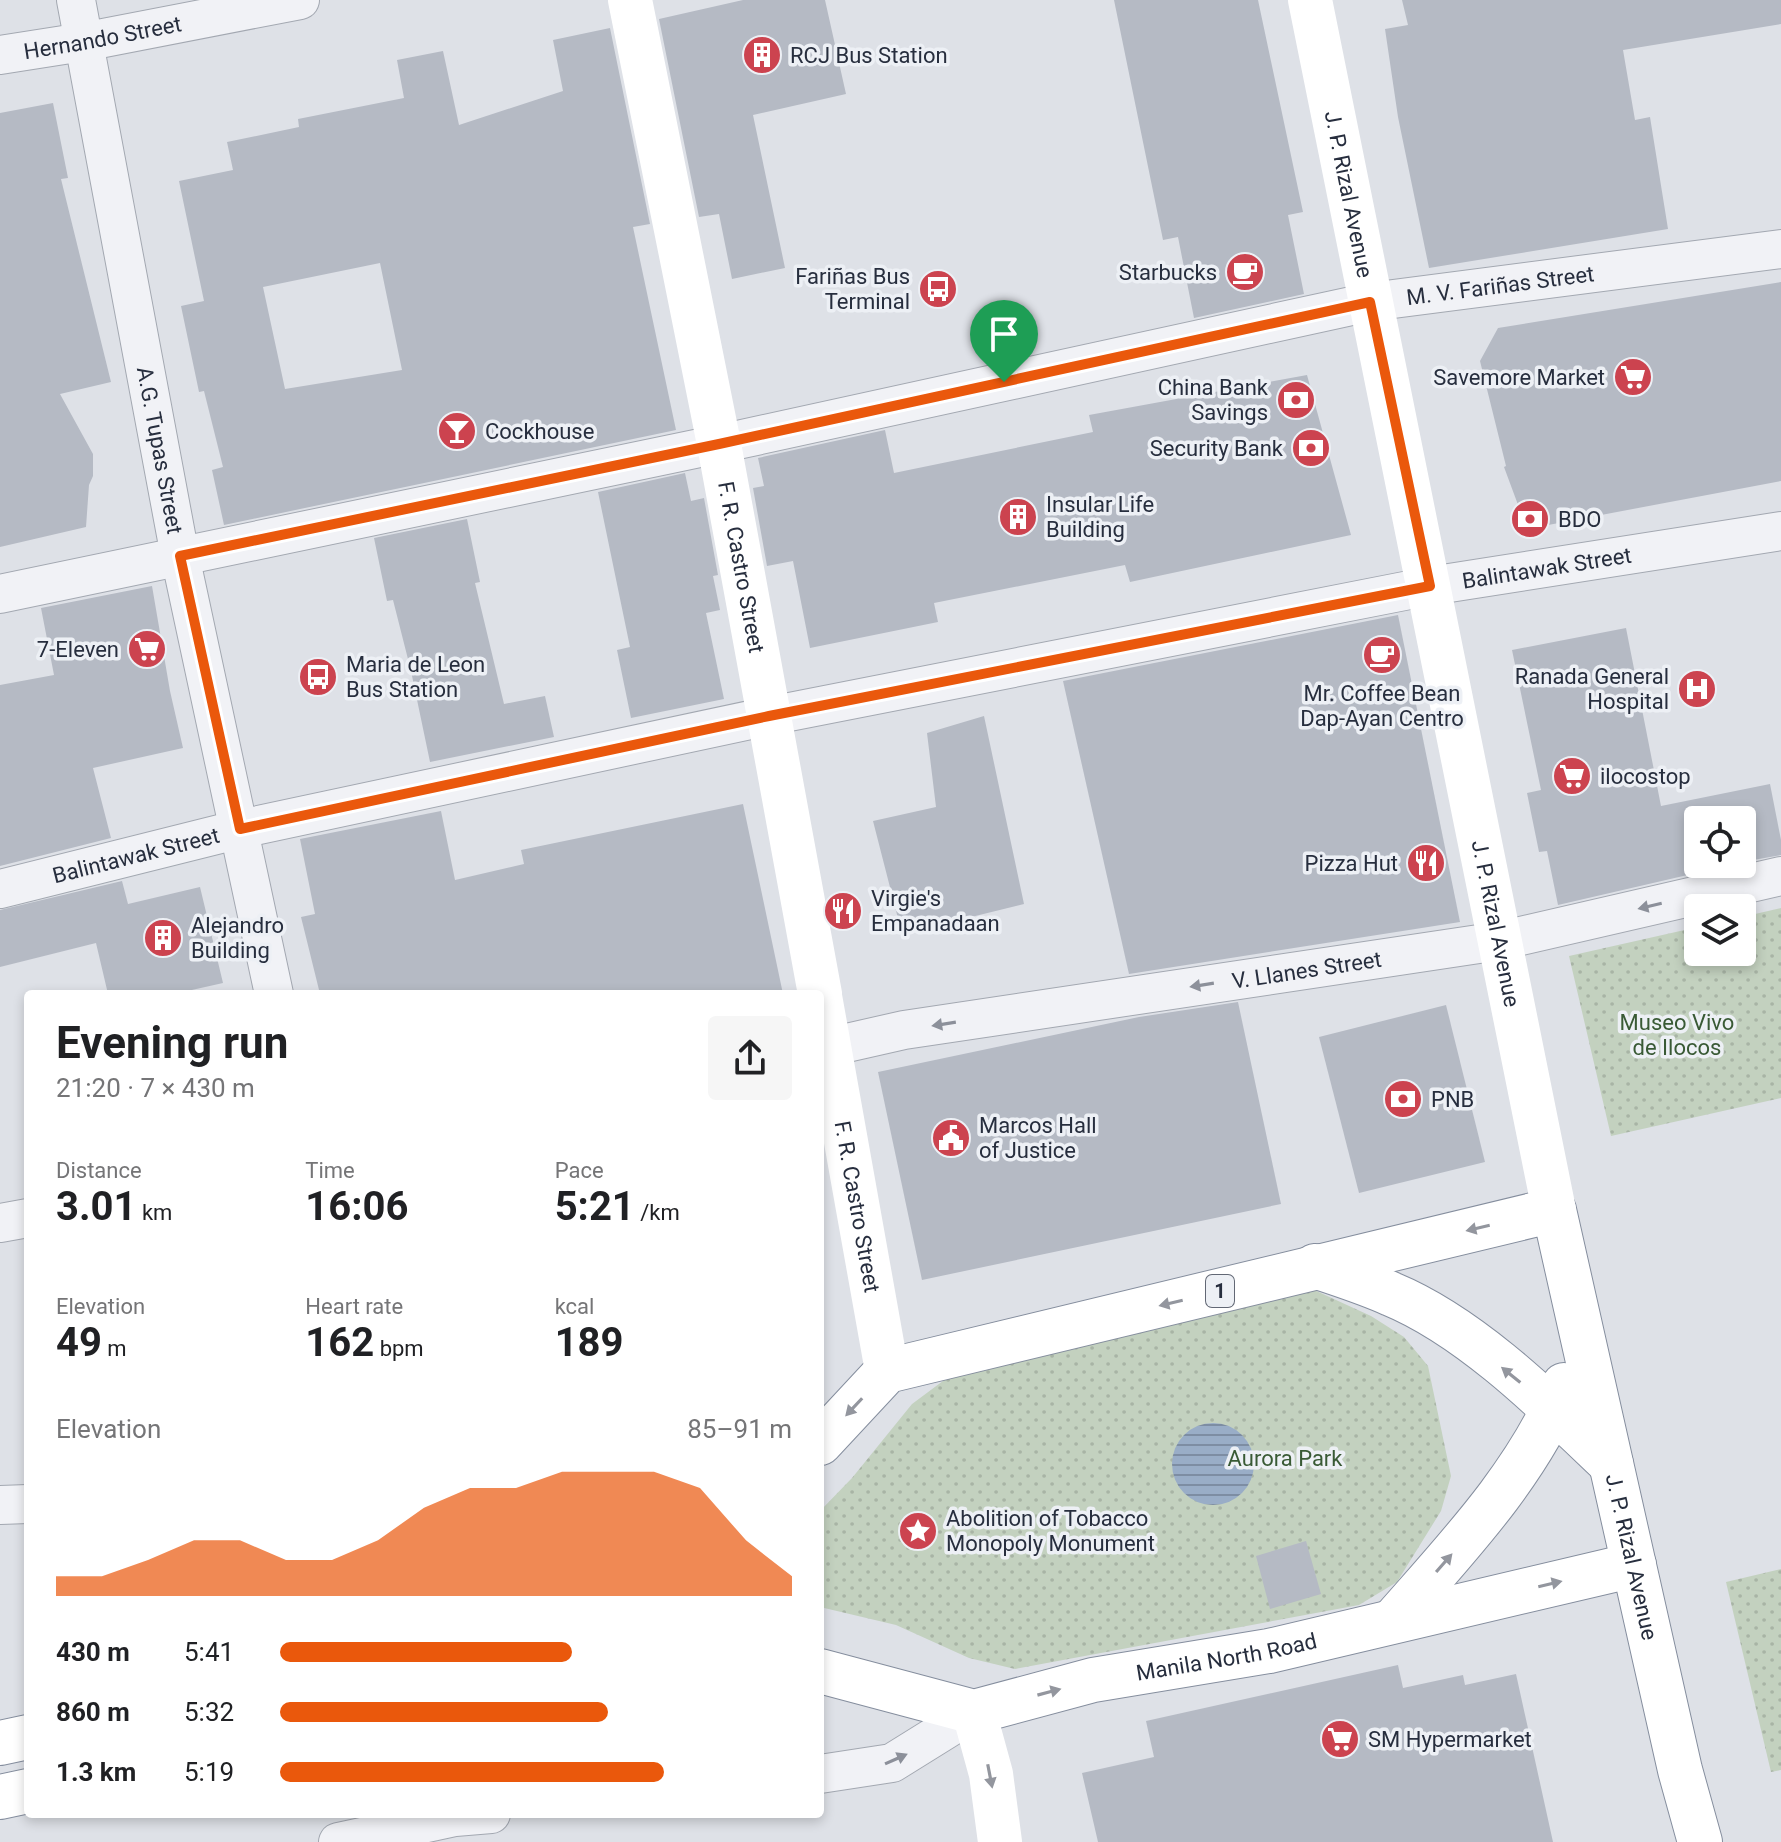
<!DOCTYPE html>
<html lang="en">
<head>
<meta charset="utf-8">
<style>
  body { margin:0; font-family:Roboto,sans-serif; background:#f6f6f6; color:#202124; height:100vh; display:flex; flex-direction:column; font-size:30px; white-space:nowrap }
  * { box-sizing:border-box; margin:0 }
  p { font-size:26px; color:#757577 }
  .icon { flex:none; width:44px; height:44px; fill:none; stroke:currentColor; stroke-width:2; stroke-linecap:round; stroke-linejoin:round }
  .map { position:relative; flex:1; overflow:hidden }
  .side { position:absolute; left:24px; top:990px; width:800px; height:828px; display:flex; flex-direction:column; background:#fff; border-radius:8px; box-shadow:0 4px 12px #0003 }
  .side>* { flex:none }
  .fabs { position:absolute; left:1684px; top:806px; display:grid; gap:16px }
  .fabs a { display:grid; place-items:center; width:72px; height:72px; border-radius:8px; background:#fff; box-shadow:0 4px 12px #0003; font-size:40px }
  .pin { position:absolute; display:grid; place-items:center; width:68px; height:68px; color:#fff; margin:-82px -34px; border-radius:50% 50% 50% 0; rotate:-45deg; box-shadow:0 0 8px #0007 }
  .pin .icon { rotate:45deg }
  .round { display:grid; place-items:center; flex:none; width:84px; height:84px; border-radius:8px; background:#f6f6f6 }
  .summary { display:flex; align-items:center; justify-content:space-between; height:136px; padding:0 32px }
  h1 { font-size:44px; font-weight:700; line-height:60px }
  .stats { display:grid; grid-template-columns:repeat(3,1fr); gap:12px; height:136px; padding:8px 32px }
  .stats div { display:grid; align-content:center }
  .stats b { font-size:40px; font-weight:700 }
  .stats small { font-size:22px; font-weight:400 }
  .stats p { font-size:22px }
  .chart { height:224px; padding:16px 32px }
  .chart p { display:flex; justify-content:space-between }
  .chart svg { width:100%; height:144px; margin-top:8px; fill:#ea580c; opacity:.7 }
  ul { padding:0 32px; list-style:none; font-size:26px }
  li { display:grid; grid-template-columns:128px 96px 1fr; align-items:center; height:60px }
  li i { height:20px; border-radius:10px; background:#ea580c }
  .map>svg:first-child { display:block }
  .park { fill:url(#park-dots) }
  .water { fill:url(#water-rules) }
  .building { fill:#b5bac4; fill-rule:evenodd }
  .lines { fill:none; stroke-linecap:round; stroke-linejoin:round }
  .minor-casing { stroke:#a3a8b1; stroke-width:40 }
  .trunk-casing { stroke:#858e9e; stroke-width:46 }
  .minor { stroke:#f1f2f6; stroke-width:38 }
  .secondary { stroke:#fff; stroke-width:44 }
  .trunk { stroke:#fff; stroke-width:44 }
  .oneway { fill:#8c909a }
  .oneway2 { fill:#93969e }
  .route-casing { stroke:#fff; stroke-width:16 }
  .route { stroke:#ea580c; stroke-width:10 }
  .labels { text-anchor:middle; dominant-baseline:central; stroke-width:7; stroke-linejoin:round; paint-order:stroke }
  .shield { fill:#edf0f5; stroke:#626875; stroke-width:2 }
  .shield-label { font-size:20px; font-weight:bold; fill:#272e3e }
  .street-label { font-size:22px; fill:#272e3e; stroke:#edf0f5 }
  .poi-label { font-size:22px; fill:#272e3e; stroke:#edf0f5; text-anchor:start }
  .park-label { font-size:22px; fill:#395a35; stroke:#edf0f5 }
</style>
</head>
<body>
<div class="map">
<svg width="1781" height="1842" viewBox="0 0 1781 1842">
  <defs>
    <pattern id="park-dots" width="8" height="8" patternUnits="userSpaceOnUse" patternTransform="scale(2)"><rect width="8" height="8" fill="#c3d1bf"/><path d="M2 2h.1M6 6h.1" fill="none" stroke="#a8b4a5" stroke-width="1.8" stroke-linecap="round"/></pattern>
    <pattern id="water-rules" width="6" height="5" patternUnits="userSpaceOnUse" patternTransform="scale(2)"><rect width="6" height="5" fill="#99adc7"/><path d="M0 2.5h6" fill="none" stroke="#7d8da3"/></pattern>
  </defs>
  <rect width="100%" height="100%" fill="#dee1e7"/>
  <g class="park">
    <polygon points="1781,908 1781,1098 1611,1136 1569,956 1698,927 1698,952 1742,952 1742,917"/>
    <polygon points="1312,1289 1371,1316 1404,1337 1428,1366 1451,1476 1441,1511 1397,1582 1359,1605 1015,1669 969,1658 896,1625 820,1607 820,1511 852,1478 912,1404 951,1375"/>
    <polygon points="1781,1569 1781,1770 1771,1772 1726,1582"/>
  </g>
  <circle class="water" cx="1213" cy="1464" r="41"/>
  <g class="building">
    <polygon points="743,0 825,0 846,94 753,115 785,268 732,279 719,214 699,217 659,19"/>
    <polygon points="1114,0 1258,0 1303,212 1288,215 1304,294 1194,318 1178,237 1163,240"/>
    <polygon points="1402,0 1781,0 1781,24 1623,50 1635,120 1650,117 1668,229 1429,268 1398,117 1385,29 1408,25"/>
    <path d="M 610,28 L 650,224 L 633,227 L 676,430 L 224,525 L 212,470 L 223,467 L 204,391 L 199,392 L 181,306 L 204,301 L 179,181 L 233,170 L 227,142 L 299,127 L 298,119 L 404,98 L 397,60 L 443,51 L 459,125 L 563,91 L 553,40 ZM 380,263 L 402,370 L 285,389 L 263,287 Z"/>
    <polygon points="53,103 68,178 61,179 111,382 60,394 93,454 93,476 89,485 86,527 0,547 0,113"/>
    <polygon points="1781,282 1781,481 1527,529 1504,467 1506,466 1480,361 1498,328"/>
    <polygon points="1307,375 1351,535 1130,582 1125,565 934,603 938,622 810,648 793,561 767,566 753,488 764,486 758,458 885,430 894,473 1093,432 1089,415"/>
    <polygon points="685,473 691,501 704,498 718,575 713,576 720,610 706,613 724,699 631,718 617,650 630,647 598,492"/>
    <polygon points="467,519 480,582 475,583 504,704 545,696 554,737 430,762 411,671 393,600 387,601 374,538"/>
    <polygon points="152,586 170,691 183,748 93,768 111,838 0,866 0,685 54,675 41,608"/>
    <polygon points="1398,615 1460,922 1129,974 1063,681"/>
    <polygon points="1626,628 1661,806 1770,784 1781,840 1781,855 1742,862 1742,820 1698,820 1698,864 1735,864 1558,905 1547,851 1539,852 1527,793 1541,790 1512,650"/>
    <polygon points="984,716 1024,904 902,934 873,821 936,807 927,733"/>
    <polygon points="743,804 783,994 320,994 301,917 315,914 300,839 441,811 455,880 524,864 521,850"/>
    <polygon points="122,881 128,904 200,887 223,983 174,994 108,994 96,943 0,967 0,910"/>
    <polygon points="1238,1002 1281,1204 922,1280 878,1072 1139,1017"/>
    <polygon points="1446,1005 1485,1162 1359,1193 1319,1037"/>
    <polygon points="1306,1541 1321,1594 1270,1609 1256,1556"/>
    <polygon points="1398,1665 1403,1688 1463,1675 1465,1685 1516,1674 1553,1842 1098,1842 1082,1773 1154,1757 1146,1721"/>
  </g>
  <g class="lines">
    <defs>
      <g id="minor">
        <path id="s1" d="M 76,0 L 180,556 L 274,994"/>
        <path id="s2" d="M 0,55 L 83,42 L 300,0"/>
        <path id="s3" d="M 0,594 L 719,444 L 1370,302 L 1781,249"/>
        <path id="s4" d="M 0,889 L 240,829 L 769,716 L 1430,586 L 1781,531"/>
        <path id="s5" d="M 829,1047 L 904,1030 L 1499,941 L 1781,876"/>
        <polyline points="0,1223 28,1218"/>
        <polyline points="0,1505 28,1504"/>
        <polyline points="820,1774 892,1763 974,1712"/>
        <polyline points="338,1842 455,1817 491,1814"/>
      </g>
      <g id="trunk">
        <path d="M 1315,1266 C 1341,1275 1367,1283 1391,1294 C 1471,1327 1549,1405 1611,1464"/>
        <path id="s9" d="M 820,1443 L 887,1371 L 1554,1210 L 1680,1770 L 1700,1842"/>
        <path d="M 1393,1621 C 1456,1549 1527,1475 1564,1385"/>
        <path id="s10" d="M 820,1671 L 974,1712 L 1093,1680 L 1269,1651 L 1634,1565"/>
        <polyline points="0,1743 28,1737"/>
        <polyline points="0,1797 28,1791"/>
      </g>
    </defs>
    <use href="#minor" class="minor-casing"/>
    <use href="#trunk" class="trunk-casing"/>
    <use href="#minor" class="minor"/>
    <g class="secondary">
      <path id="s6" d="M 630,0 L 719,444 L 820,994"/>
      <path id="s7" d="M 1310,0 L 1554,1210"/>
      <path id="s8" d="M 820,996 L 887,1371"/>
      <polyline points="974,1712 991,1774 1000,1842"/>
    </g>
    <use href="#trunk" class="trunk"/>
  </g>
  <defs><path id="oneway-solid" d="M-6-.8H1V-3.2L6.5 0L1 3.2V.8H-6Z" transform="scale(2)"/></defs>
  <g class="oneway">
    <use href="#oneway-solid" transform="translate(1650 906) rotate(167)"/>
    <use href="#oneway-solid" transform="translate(1202 985) rotate(171)"/>
    <use href="#oneway-solid" transform="translate(944 1024) rotate(171)"/>
    <use href="#oneway-solid" transform="translate(896 1759) rotate(-24)"/>
  </g>
  <g class="oneway2">
    <use href="#oneway-solid" transform="translate(1478 1228) rotate(167)"/>
    <use href="#oneway-solid" transform="translate(1171 1303) rotate(167)"/>
    <use href="#oneway-solid" transform="translate(1511 1375) rotate(-141)"/>
    <use href="#oneway-solid" transform="translate(854 1407) rotate(133)"/>
    <use href="#oneway-solid" transform="translate(1444 1563) rotate(-49)"/>
    <use href="#oneway-solid" transform="translate(1550 1584) rotate(-13)"/>
    <use href="#oneway-solid" transform="translate(1049 1692) rotate(-15)"/>
    <use href="#oneway-solid" transform="translate(990 1776) rotate(79)"/>
  </g>
  <g class="lines">
    <defs>
      <polygon id="route" points="1370,302 1430,586 769,716 240,829 180,556 719,444"/>
    </defs>
    <use href="#route" class="route-casing"/>
    <use href="#route" class="route"/>
  </g>
  <defs>
    <symbol id="building-disc" viewBox="-11 -11 22 22"><circle r="9.5" fill="#cc434f" stroke="#edf0f5"/><path d="M-4-6H4V6H1V3H-1V6H-4ZM-2.5-4.3h1.7v1.8h-1.7ZM.8-4.3h1.7v1.8H.8ZM-2.5-1h1.7V.8h-1.7ZM.8-1h1.7V.8H.8Z" fill="#fff"/></symbol>
    <symbol id="cafe-disc" viewBox="-11 -11 22 22"><circle r="9.5" fill="#cc434f" stroke="#edf0f5"/><path d="M-5.5-4.5H6V0H3Q3 3.5 0 3.5H-2.5Q-5.5 3.5-5.5 0ZM3-3.2v2h1.7v-2ZM-6 4.5H4V6H-6Z" fill="#fff"/></symbol>
    <symbol id="bus-disc" viewBox="-11 -11 22 22"><circle r="9.5" fill="#cc434f" stroke="#edf0f5"/><path d="M-5-6H5V4H4V6H2V4H-2V6H-4V4H-5ZM-3.5-4V0h7V-4ZM-3.5 1.2v1.5H-2V1.2ZM2 1.2v1.5H3.5V1.2Z" fill="#fff"/></symbol>
    <symbol id="supermarket-disc" viewBox="-11 -11 22 22"><circle r="9.5" fill="#cc434f" stroke="#edf0f5"/><path d="M-6-5.5h2.5l.6 2H6L4.5 2H-2.5L-4.4-4H-6ZM-1.5 3.2a1.3 1.3 0 1 0 .1 0ZM3 3.2a1.3 1.3 0 1 0 .1 0Z" fill="#fff"/></symbol>
    <symbol id="bank-disc" viewBox="-11 -11 22 22"><circle r="9.5" fill="#cc434f" stroke="#edf0f5"/><path d="M-6-4H6V4H-6ZM0-2.3a2.3 2.3 0 1 0 0 4.6a2.3 2.3 0 1 0 0-4.6Z" fill="#fff"/></symbol>
    <symbol id="bar-disc" viewBox="-11 -11 22 22"><circle r="9.5" fill="#cc434f" stroke="#edf0f5"/><path d="M-6-5H6L.8 .8V4.5H3.5V6h-7V4.5H-.8V.8Z" fill="#fff"/></symbol>
    <symbol id="hospital-disc" viewBox="-11 -11 22 22"><circle r="9.5" fill="#cc434f" stroke="#edf0f5"/><path d="M-5-5h3v3.5h4V-5h3V5h-3V1.5h-4V5h-3Z" fill="#fff"/></symbol>
    <symbol id="restaurant-disc" viewBox="-11 -11 22 22"><circle r="9.5" fill="#cc434f" stroke="#edf0f5"/><path d="M-5-6h1v4h1v-4h1v4h1v-4h1v5L-1.5 .5V6h-2V.5L-5-1ZM5-6V6H3V1.5H1.5Q1.5-4 5-6Z" fill="#fff"/></symbol>
    <symbol id="civic-disc" viewBox="-11 -11 22 22"><circle r="9.5" fill="#cc434f" stroke="#edf0f5"/><path d="M-.6-6.5H3V-4.5H.6V-3L4-1V1h2V6H-6V1h2V-1L-.6-3ZM-1.2 2.5V6h2.4V2.5Z" fill="#fff"/></symbol>
    <symbol id="sight-disc" viewBox="-11 -11 22 22"><circle r="9.5" fill="#cc434f" stroke="#edf0f5"/><path d="M0-6L1.8-2.2L6-1.7L2.9 1.2L3.7 5.4L0 3.3L-3.7 5.4L-2.9 1.2L-6-1.7L-1.8-2.2Z" fill="#fff"/></symbol>
  </defs>
  <g fill-rule="evenodd">
    <use href="#building-disc" x="740" y="33" width="44" height="44"/>
    <use href="#cafe-disc" x="1223" y="250" width="44" height="44"/>
    <use href="#bus-disc" x="916" y="267" width="44" height="44"/>
    <use href="#supermarket-disc" x="1611" y="355" width="44" height="44"/>
    <use href="#bank-disc" x="1274" y="378" width="44" height="44"/>
    <use href="#bar-disc" x="435" y="409" width="44" height="44"/>
    <use href="#bank-disc" x="1289" y="426" width="44" height="44"/>
    <use href="#building-disc" x="996" y="495" width="44" height="44"/>
    <use href="#bank-disc" x="1508" y="497" width="44" height="44"/>
    <use href="#supermarket-disc" x="125" y="627" width="44" height="44"/>
    <use href="#cafe-disc" x="1360" y="633" width="44" height="44"/>
    <use href="#bus-disc" x="296" y="655" width="44" height="44"/>
    <use href="#hospital-disc" x="1675" y="667" width="44" height="44"/>
    <use href="#supermarket-disc" x="1550" y="754" width="44" height="44"/>
    <use href="#restaurant-disc" x="1404" y="841" width="44" height="44"/>
    <use href="#restaurant-disc" x="821" y="889" width="44" height="44"/>
    <use href="#building-disc" x="141" y="916" width="44" height="44"/>
    <use href="#bank-disc" x="1381" y="1077" width="44" height="44"/>
    <use href="#civic-disc" x="929" y="1116" width="44" height="44"/>
    <use href="#sight-disc" x="896" y="1509" width="44" height="44"/>
    <use href="#supermarket-disc" x="1318" y="1717" width="44" height="44"/>
  </g>
  <g class="labels">
    <rect class="shield" x="1206" y="1275" width="28" height="32" rx="6"/>
    <g class="shield-label">
      <text x="1220" y="1291">1</text>
    </g>
    <g class="street-label">
      <text stroke="none"><textPath href="#s2" startOffset="104">Hernando Street</textPath></text>
      <text stroke="none"><textPath href="#s7" startOffset="198">J. P. Rizal Avenue</textPath></text>
      <text stroke="none"><textPath href="#s3" startOffset="1532">M. V. Fariñas Street</textPath></text>
      <text stroke="none"><textPath href="#s1" startOffset="458">A.G. Tupas Street</textPath></text>
      <text stroke="none"><textPath href="#s6" startOffset="578">F. R. Castro Street</textPath></text>
      <text stroke="none"><textPath href="#s4" startOffset="1580">Balintawak Street</textPath></text>
      <text stroke="none"><textPath href="#s4" startOffset="140">Balintawak Street</textPath></text>
      <text stroke="none"><textPath href="#s7" startOffset="942">J. P. Rizal Avenue</textPath></text>
      <text stroke="none"><textPath href="#s5" startOffset="484">V. Llanes Street</textPath></text>
      <text stroke="none"><textPath href="#s8" startOffset="214">F. R. Castro Street</textPath></text>
      <text stroke="none"><textPath href="#s9" startOffset="1140">J. P. Rizal Avenue</textPath></text>
      <text stroke="none"><textPath href="#s10" startOffset="418">Manila North Road</textPath></text>
    </g>
    <g class="poi-label">
      <text x="790" y="55">RCJ Bus Station</text>
      <text x="1217" y="272" text-anchor="end">Starbucks</text>
      <text x="910" y="276" text-anchor="end">Fariñas Bus<tspan x="910" dy="25">Terminal</tspan></text>
      <text x="1605" y="377" text-anchor="end">Savemore Market</text>
      <text x="1268" y="387" text-anchor="end">China Bank<tspan x="1268" dy="25">Savings</tspan></text>
      <text x="485" y="431">Cockhouse</text>
      <text x="1283" y="448" text-anchor="end">Security Bank</text>
      <text x="1046" y="504">Insular Life<tspan x="1046" dy="25">Building</tspan></text>
      <text x="1558" y="519">BDO</text>
      <text x="119" y="649" text-anchor="end">7-Eleven</text>
      <text x="346" y="664">Maria de Leon<tspan x="346" dy="25">Bus Station</tspan></text>
      <text x="1669" y="676" text-anchor="end">Ranada General<tspan x="1669" dy="25">Hospital</tspan></text>
      <text x="1382" y="693" text-anchor="middle">Mr. Coffee Bean<tspan x="1382" dy="25">Dap-Ayan Centro</tspan></text>
      <text x="1600" y="776">ilocostop</text>
      <text x="1398" y="863" text-anchor="end">Pizza Hut</text>
      <text x="871" y="898">Virgie's<tspan x="871" dy="25">Empanadaan</tspan></text>
      <text x="191" y="925">Alejandro<tspan x="191" dy="25">Building</tspan></text>
      <text x="1431" y="1099">PNB</text>
      <text x="979" y="1125">Marcos Hall<tspan x="979" dy="25">of Justice</tspan></text>
      <text x="946" y="1518">Abolition of Tobacco<tspan x="946" dy="25">Monopoly Monument</tspan></text>
      <text x="1368" y="1739">SM Hypermarket</text>
    </g>
    <g class="park-label">
      <text x="1677" y="1022">Museo Vivo<tspan x="1677" dy="25">de Ilocos</tspan></text>
      <text x="1285" y="1458">Aurora Park</text>
    </g>
  </g>
</svg>
<div class="fabs">
<a><svg class="icon" aria-label="locate" viewBox="0 0 24 24"><circle cx="12" cy="12" r="6"/><path d="M12 2v4M12 18v4M2 12h4M18 12h4"/></svg></a>
<a><svg class="icon" aria-label="layers" viewBox="0 0 24 24"><path d="M12 4l9 5-9 5-9-5zM3 14l9 5 9-5"/></svg></a>
</div>
<div class="pin" style="left:1004px;top:382px;background:#1e9e55"><svg class="icon" aria-label="arrive" viewBox="0 0 24 24"><path d="M6 21V4h12l-3 4 3 4H6"/></svg></div>
<section class="side">
<div class="summary"><div><h1>Evening run</h1><p>21:20 · 7 × 430 m</p></div><a class="round"><svg class="icon" aria-label="share" viewBox="0 0 24 24"><path d="M12 15V3M7 8l5-5 5 5M5 13v7h14v-7"/></svg></a></div>
<div class="stats">
<div><p>Distance</p><b>3.01<small> km</small></b></div>
<div><p>Time</p><b>16:06</b></div>
<div><p>Pace</p><b>5:21<small> /km</small></b></div>
</div>
<div class="stats">
<div><p>Elevation</p><b>49<small> m</small></b></div>
<div><p>Heart rate</p><b>162<small> bpm</small></b></div>
<div><p>kcal</p><b>189</b></div>
</div>
<div class="chart"><p><span>Elevation</span>85–91 m</p>
<svg viewBox="0 0 160 44" preserveAspectRatio="none"><path d="M0 44V38L10 38L20 33L30 27L40 27L50 33L60 33L70 27L80 17L90 11L100 11L110 6L120 6L130 6L140 11L150 27L160 38V44z"/></svg>
</div>
<ul>
<li><b>430 m</b>5:41<i style="width:57%"></i></li>
<li><b>860 m</b>5:32<i style="width:64%"></i></li>
<li><b>1.3 km</b>5:19<i style="width:75%"></i></li>
</ul>
</section>
</div>
</body>
</html>
